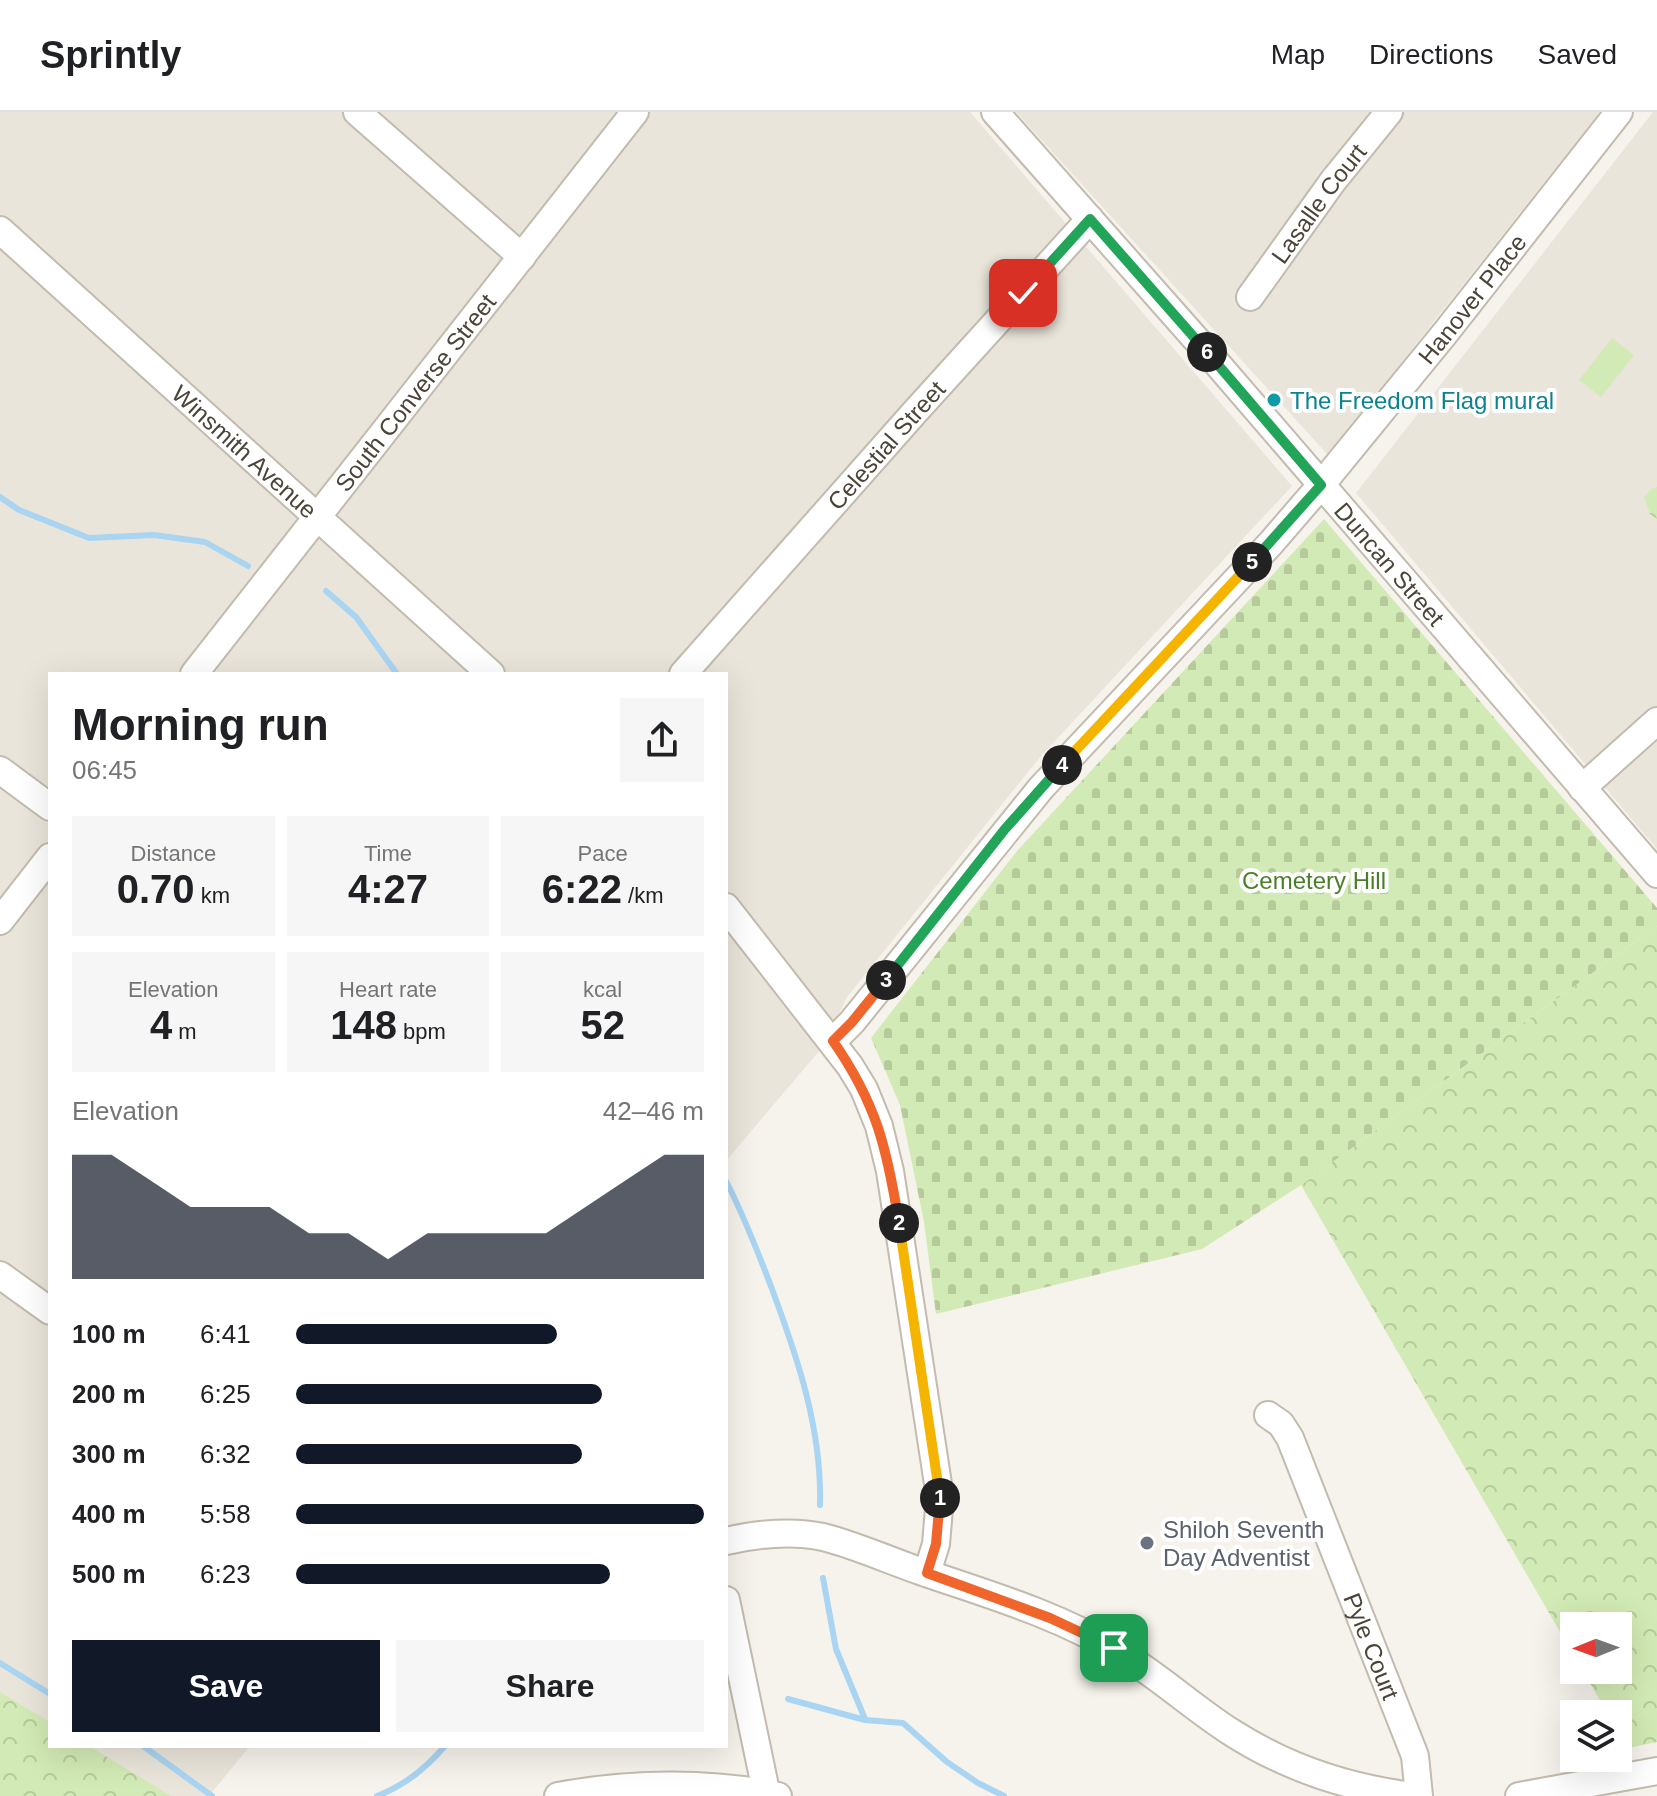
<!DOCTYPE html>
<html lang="en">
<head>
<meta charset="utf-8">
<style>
  body { margin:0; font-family:Arial,sans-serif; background:#f6f6f6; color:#202124; height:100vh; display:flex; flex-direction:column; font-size:30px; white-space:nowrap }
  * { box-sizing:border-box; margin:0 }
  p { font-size:26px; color:#757577 }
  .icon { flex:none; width:44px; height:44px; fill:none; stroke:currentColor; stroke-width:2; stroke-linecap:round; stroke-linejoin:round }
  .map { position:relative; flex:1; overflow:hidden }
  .sheet { position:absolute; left:48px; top:560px; width:680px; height:1076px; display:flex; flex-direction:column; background:#fff; border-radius:0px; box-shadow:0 8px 32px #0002 }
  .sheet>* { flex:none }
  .needle { width:52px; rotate:269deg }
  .controls { position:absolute; left:1560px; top:1500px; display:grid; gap:16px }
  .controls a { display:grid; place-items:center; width:72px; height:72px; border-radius:0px; background:#fff; box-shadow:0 8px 32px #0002; font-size:40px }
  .pin { position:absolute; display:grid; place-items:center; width:68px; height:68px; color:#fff; margin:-34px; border-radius:16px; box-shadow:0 4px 12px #0006 }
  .km { position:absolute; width:40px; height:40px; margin:-20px; border-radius:50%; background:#222; color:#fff; font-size:22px; line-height:40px; text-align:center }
  .round { display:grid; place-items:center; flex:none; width:84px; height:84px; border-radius:0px; background:#f6f6f6 }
  .overview { display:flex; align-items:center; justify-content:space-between; height:136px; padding:0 24px }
  h1 { font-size:44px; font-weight:700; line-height:60px }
  .stats { display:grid; grid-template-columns:repeat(3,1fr); gap:12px; height:136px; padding:8px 24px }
  .stats div { display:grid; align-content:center; border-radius:0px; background:#f6f6f6; text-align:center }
  .stats b { font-size:40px; font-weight:700 }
  .stats small { font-size:22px; font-weight:400 }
  .stats p { font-size:22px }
  .chart { height:224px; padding:16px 24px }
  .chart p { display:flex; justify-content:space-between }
  .chart svg { width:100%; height:144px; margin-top:8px; fill:#111827; opacity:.7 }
  .button { display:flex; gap:16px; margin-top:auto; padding:16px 24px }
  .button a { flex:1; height:92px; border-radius:0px; background:#111827; color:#fff; font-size:32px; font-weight:700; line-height:92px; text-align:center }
  .button a+a { background:#f6f6f6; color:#202124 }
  ul { padding:0 24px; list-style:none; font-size:26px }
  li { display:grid; grid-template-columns:128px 96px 1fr; align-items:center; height:60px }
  li i { height:20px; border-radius:10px; background:#111827 }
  header { display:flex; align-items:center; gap:48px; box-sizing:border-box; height:112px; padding:0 40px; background:#fff; border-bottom:2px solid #e0e0e0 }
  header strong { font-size:38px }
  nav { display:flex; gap:44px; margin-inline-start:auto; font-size:28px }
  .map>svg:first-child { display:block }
  .residential { fill:#eae5da }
  .forest { fill:url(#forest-crowns) }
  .cemetery { fill:url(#cemetery-stones) }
  .pitch { fill:#d2eab5 }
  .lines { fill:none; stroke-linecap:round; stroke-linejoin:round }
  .stream { stroke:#a9d4f2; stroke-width:6 }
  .minor-casing { stroke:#c2bbae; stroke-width:30 }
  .minor { stroke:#fff; stroke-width:26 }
  .split-1-casing { stroke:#fff; stroke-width:16 }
  .split-2-casing { stroke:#fff; stroke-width:16 }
  .split-3-casing { stroke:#fff; stroke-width:16 }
  .split-4-casing { stroke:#fff; stroke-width:16 }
  .split-5-casing { stroke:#fff; stroke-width:16 }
  .split-6-casing { stroke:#fff; stroke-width:16 }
  .split-7-casing { stroke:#fff; stroke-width:16 }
  .split-1 { stroke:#f0652b; stroke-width:10 }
  .split-2 { stroke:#f5b400; stroke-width:10 }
  .split-3 { stroke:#f0652b; stroke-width:10 }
  .split-4 { stroke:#22a559; stroke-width:10 }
  .split-5 { stroke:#f5b400; stroke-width:10 }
  .split-6 { stroke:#22a559; stroke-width:10 }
  .split-7 { stroke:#22a559; stroke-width:10 }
  .culture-dot { fill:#0f9aa8; stroke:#fff; stroke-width:3 }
  .worship-dot { fill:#6b7280; stroke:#fff; stroke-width:3 }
  .labels { text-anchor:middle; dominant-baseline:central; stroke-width:8; stroke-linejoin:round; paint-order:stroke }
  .street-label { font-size:24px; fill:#4b4439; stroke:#fff }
  .culture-label { font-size:24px; fill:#0d838f; stroke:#fff; text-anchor:start }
  .park-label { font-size:24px; fill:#4a7f2a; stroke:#fff }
  .worship-label { font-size:24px; fill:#5b616d; stroke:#fff; text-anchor:start }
</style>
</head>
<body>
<header>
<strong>Sprintly</strong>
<nav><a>Map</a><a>Directions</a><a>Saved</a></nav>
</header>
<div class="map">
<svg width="1657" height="1684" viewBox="0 0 1657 1684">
  <defs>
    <pattern id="forest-crowns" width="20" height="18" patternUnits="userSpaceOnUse" patternTransform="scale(2)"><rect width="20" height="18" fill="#d2eab5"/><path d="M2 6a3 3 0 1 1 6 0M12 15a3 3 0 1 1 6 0" fill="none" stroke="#b6ca9c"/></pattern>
    <pattern id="cemetery-stones" width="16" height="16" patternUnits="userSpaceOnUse" patternTransform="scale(2)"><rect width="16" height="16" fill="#d2eab5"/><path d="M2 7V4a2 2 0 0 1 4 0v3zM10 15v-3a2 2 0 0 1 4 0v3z" fill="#b6ca9c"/></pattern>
  </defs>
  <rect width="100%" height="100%" fill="#f6f3ec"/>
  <g class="residential">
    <polygon points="0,0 970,0 1292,374 1041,644 847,885 825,932 726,1049 726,562 50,562 50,1634 250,1634 209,1684 0,1684"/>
    <polygon points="1016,0 1600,0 1328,343"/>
    <polygon points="1653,0 1657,0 1657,737 1356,381"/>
  </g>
  <g class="forest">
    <polygon points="1657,375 1657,407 1650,402 1644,386 1651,377"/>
    <polygon points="1657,814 1657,1630 1628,1636 1618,1620 1618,1602 1608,1602 1582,1558 1618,1558 1618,1514 1574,1514 1574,1544 1301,1073"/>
    <polygon points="0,1580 50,1610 50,1634 89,1634 171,1684 0,1684"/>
  </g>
  <polygon class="cemetery" points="1324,407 1657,796 1657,814 1301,1073 1202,1137 936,1202 924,1110 900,993 871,926 1017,739"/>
  <polygon class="pitch" points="1612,226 1634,243 1601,285 1579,268"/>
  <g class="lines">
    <g class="stream">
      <polyline points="0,385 19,398 89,426 154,423 205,430 248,454"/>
      <polyline points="326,479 356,505 397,562"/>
      <path d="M 726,1069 C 744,1104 758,1140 772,1177 C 798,1247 822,1318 820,1393"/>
      <polyline points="823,1466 836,1537 865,1607"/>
      <polyline points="0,1551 50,1582"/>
      <polyline points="788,1587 865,1608 903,1611 947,1650 978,1671 1004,1684"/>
      <polyline points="143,1634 212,1684"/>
      <path d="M 377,1684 C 405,1673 425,1657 445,1634"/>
    </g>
    <defs>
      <g id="minor">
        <polyline points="357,0 522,145"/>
        <path id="s1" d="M 995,0 L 1202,234 L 1657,762"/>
        <path id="s2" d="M 0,118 L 491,562"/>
        <path id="s3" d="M 1250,185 L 1333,69 L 1389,0"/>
        <path id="s4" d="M 194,562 L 635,0"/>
        <path id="s5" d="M 683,562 L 914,301 L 1090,107"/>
        <polyline points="0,658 50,695"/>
        <polyline points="1582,676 1657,609"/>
        <polyline points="726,795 850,954 864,977 879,1014 890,1059 940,1385 936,1432 927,1461"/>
        <polyline points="0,809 50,745"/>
        <path id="s6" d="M 833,929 L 852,910 L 1041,676 L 1271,431 L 1321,373 L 1446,220 L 1619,0"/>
        <polyline points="0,1163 50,1199"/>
        <path id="s7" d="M 1268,1303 L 1281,1312 L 1290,1326 L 1415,1644 L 1419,1684"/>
        <path d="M 726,1429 C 757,1422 791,1418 823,1425 C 855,1433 888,1448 920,1459 C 986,1482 1057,1502 1117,1539 C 1158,1563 1192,1595 1231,1620 C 1287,1656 1347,1676 1413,1684"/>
        <polyline points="726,1488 767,1684"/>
        <path d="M 558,1684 C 628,1671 708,1669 778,1684"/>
        <polyline points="1519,1684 1657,1659"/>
      </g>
    </defs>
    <use href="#minor" class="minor-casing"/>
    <use href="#minor" class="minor"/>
  </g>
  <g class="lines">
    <defs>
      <polyline id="split-1" points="940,1386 936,1432 927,1461 1050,1506 1114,1536"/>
      <polyline id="split-2" points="899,1111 940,1386"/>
      <path id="split-3" d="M 886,868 L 852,910 L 833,929 C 877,992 887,1037 899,1111"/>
      <polyline id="split-4" points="886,868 1005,717 1062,653"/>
      <polyline id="split-5" points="1062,653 1252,450"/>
      <polyline id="split-6" points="1207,240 1321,373 1252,450"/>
      <polyline id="split-7" points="1023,181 1090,107 1207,240"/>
    </defs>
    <use href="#split-1" class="split-1-casing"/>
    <use href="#split-2" class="split-2-casing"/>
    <use href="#split-3" class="split-3-casing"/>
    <use href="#split-4" class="split-4-casing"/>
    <use href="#split-5" class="split-5-casing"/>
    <use href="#split-6" class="split-6-casing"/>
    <use href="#split-7" class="split-7-casing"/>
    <use href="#split-1" class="split-1"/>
    <use href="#split-2" class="split-2"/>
    <use href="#split-3" class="split-3"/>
    <use href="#split-4" class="split-4"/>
    <use href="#split-5" class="split-5"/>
    <use href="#split-6" class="split-6"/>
    <use href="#split-7" class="split-7"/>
  </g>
  <circle class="culture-dot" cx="1274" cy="288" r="8"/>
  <circle class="worship-dot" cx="1147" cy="1431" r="8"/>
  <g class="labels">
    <g class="street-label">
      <text stroke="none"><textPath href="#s3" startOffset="116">Lasalle Court</textPath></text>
      <text stroke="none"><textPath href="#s6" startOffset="980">Hanover Place</textPath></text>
      <text stroke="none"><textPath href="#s4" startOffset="358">South Converse Street</textPath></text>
      <text stroke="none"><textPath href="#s5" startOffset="306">Celestial Street</textPath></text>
      <text stroke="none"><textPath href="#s2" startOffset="330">Winsmith Avenue</textPath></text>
      <text stroke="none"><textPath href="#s1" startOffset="600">Duncan Street</textPath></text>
      <text stroke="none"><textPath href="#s7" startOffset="256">Pyle Court</textPath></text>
    </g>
    <g class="culture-label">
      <text x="1290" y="288">The Freedom Flag mural</text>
    </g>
    <g class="park-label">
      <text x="1314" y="768">Cemetery Hill</text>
    </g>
    <g class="worship-label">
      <text x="1163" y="1417">Shiloh Seventh<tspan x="1163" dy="28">Day Adventist</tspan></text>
    </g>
  </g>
</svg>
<div class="controls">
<a><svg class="needle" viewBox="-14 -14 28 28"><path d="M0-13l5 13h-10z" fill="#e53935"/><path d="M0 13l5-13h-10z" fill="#757577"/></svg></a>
<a><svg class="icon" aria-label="layers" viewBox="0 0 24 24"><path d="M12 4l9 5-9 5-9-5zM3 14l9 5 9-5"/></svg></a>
</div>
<div class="pin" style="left:1114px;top:1536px;background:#1e9e55"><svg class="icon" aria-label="arrive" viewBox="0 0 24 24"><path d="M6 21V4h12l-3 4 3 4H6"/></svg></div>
<div class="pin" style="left:1023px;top:181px;background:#d93025"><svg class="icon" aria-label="check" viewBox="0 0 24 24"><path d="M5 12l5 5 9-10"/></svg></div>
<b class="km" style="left:940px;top:1386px">1</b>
<b class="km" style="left:899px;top:1111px">2</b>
<b class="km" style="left:886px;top:868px">3</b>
<b class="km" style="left:1062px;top:653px">4</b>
<b class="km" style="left:1252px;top:450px">5</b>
<b class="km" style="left:1207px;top:240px">6</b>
<section class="sheet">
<div class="overview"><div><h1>Morning run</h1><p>06:45</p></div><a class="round"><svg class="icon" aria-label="share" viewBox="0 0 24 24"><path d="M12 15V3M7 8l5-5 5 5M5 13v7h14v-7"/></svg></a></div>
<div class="stats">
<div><p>Distance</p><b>0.70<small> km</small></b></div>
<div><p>Time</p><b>4:27</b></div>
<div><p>Pace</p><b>6:22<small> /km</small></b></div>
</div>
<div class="stats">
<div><p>Elevation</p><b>4<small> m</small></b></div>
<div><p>Heart rate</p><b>148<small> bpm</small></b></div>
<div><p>kcal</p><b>52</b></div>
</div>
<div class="chart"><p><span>Elevation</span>42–46 m</p>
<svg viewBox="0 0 160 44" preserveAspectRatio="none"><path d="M0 44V6L10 6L20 14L30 22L40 22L50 22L60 30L70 30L80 38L90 30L100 30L110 30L120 30L130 22L140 14L150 6L160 6V44z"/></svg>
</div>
<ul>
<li><b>100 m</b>6:41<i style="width:64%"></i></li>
<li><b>200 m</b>6:25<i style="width:75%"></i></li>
<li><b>300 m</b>6:32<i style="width:70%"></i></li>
<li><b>400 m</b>5:58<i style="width:100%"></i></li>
<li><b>500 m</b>6:23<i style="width:77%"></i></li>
</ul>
<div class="button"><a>Save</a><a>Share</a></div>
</section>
</div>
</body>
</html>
